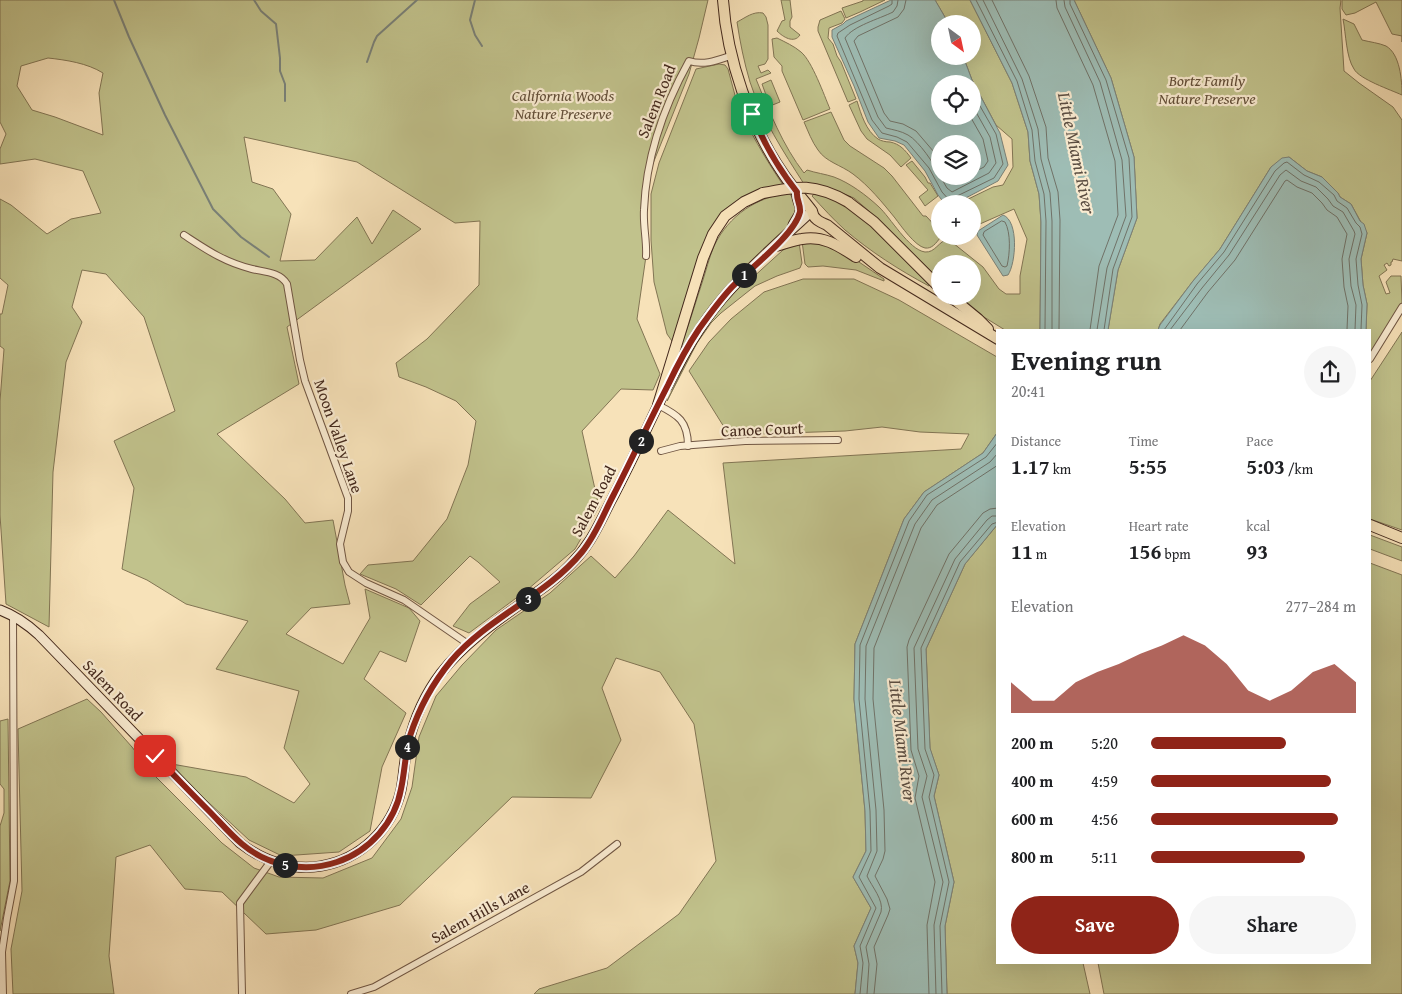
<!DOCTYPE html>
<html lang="en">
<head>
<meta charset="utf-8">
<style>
  body { margin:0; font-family:"Gentium Book Plus",serif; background:#f6f6f6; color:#202124; height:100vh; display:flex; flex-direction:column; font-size:19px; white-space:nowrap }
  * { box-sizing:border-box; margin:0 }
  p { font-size:16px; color:#757577 }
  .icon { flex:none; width:28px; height:28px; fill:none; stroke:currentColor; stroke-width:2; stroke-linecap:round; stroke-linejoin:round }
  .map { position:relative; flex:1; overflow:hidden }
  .side { position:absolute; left:996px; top:329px; width:375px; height:635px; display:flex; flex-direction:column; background:#fff; border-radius:0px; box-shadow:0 5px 20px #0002 }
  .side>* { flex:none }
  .needle { width:32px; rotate:147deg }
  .fabs { position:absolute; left:931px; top:15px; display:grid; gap:10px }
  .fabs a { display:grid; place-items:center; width:50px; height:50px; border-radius:50%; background:#fff; box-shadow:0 5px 20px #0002; font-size:25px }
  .pin { position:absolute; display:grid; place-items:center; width:42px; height:42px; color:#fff; margin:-21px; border-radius:10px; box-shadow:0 2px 8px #0006 }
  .km { position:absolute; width:25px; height:25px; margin:-12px; border-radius:50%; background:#222; color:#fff; font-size:14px; line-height:25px; text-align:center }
  .round { display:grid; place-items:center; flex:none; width:52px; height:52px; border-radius:26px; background:#f6f6f6 }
  .head { display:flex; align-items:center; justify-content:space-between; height:85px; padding:0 15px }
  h1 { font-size:28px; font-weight:700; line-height:38px }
  .metrics { display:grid; grid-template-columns:repeat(3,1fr); gap:8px; height:85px; padding:5px 15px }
  .metrics div { display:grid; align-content:center }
  .metrics b { font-size:21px; font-weight:700 }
  .metrics small { font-size:14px; font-weight:400 }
  .metrics p { font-size:14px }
  .chart { height:140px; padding:10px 15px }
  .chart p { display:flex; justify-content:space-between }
  .chart svg { width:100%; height:90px; margin-top:5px; fill:#8f2418; opacity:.7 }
  .action { display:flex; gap:10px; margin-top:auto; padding:10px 15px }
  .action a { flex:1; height:58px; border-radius:30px; background:#8f2418; color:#fff; font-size:20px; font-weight:700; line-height:58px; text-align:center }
  .action a+a { background:#f6f6f6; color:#202124 }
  ul { padding:0 15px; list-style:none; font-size:16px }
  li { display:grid; grid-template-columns:80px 60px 1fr; align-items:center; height:38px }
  li i { height:12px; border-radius:6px; background:#8f2418 }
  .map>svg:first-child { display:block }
  .green { fill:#c1c28c; stroke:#827554; fill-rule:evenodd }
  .water { fill:#9ebdb5; stroke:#7a8178; fill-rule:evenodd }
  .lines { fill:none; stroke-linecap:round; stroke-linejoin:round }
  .shore { stroke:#707268; stroke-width:1 }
  .stream { stroke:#7a8178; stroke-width:2 }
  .street-casing { stroke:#705643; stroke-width:8 }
  .secondary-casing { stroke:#43281c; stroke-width:11 }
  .primary-casing { stroke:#43281c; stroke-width:12 }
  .street { stroke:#faecd2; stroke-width:6 }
  .secondary { stroke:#faecd2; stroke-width:9 }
  .primary { stroke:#f7e2b9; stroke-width:10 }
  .primary-bridge-casing { stroke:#43281c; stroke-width:12; stroke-linecap:butt }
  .primary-bridge { stroke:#f7e2b9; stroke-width:10 }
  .route-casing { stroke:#fff; stroke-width:10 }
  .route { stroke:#8f2418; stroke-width:6 }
  .labels { text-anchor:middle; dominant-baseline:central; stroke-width:4.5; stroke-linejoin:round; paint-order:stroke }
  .park-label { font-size:16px; font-style:italic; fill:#624e38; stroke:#faecd2 }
  .street-label { font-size:16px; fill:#43281c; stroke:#faecd2 }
  .water-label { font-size:18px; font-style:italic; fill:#5a4d42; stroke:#faecd2 }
</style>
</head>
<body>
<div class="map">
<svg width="1402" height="994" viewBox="0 0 1402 994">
  <rect width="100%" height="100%" fill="#f7e2b9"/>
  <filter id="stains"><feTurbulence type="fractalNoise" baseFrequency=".004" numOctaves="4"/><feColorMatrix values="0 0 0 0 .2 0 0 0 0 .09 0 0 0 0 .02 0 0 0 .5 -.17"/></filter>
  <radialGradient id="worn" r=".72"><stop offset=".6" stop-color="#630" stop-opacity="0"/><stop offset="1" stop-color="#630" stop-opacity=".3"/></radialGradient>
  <g class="green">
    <path d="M 0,0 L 708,0 L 699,38 L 689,74 L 652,166 L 646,201 L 646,256 L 637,319 L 660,374 L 653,390 L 621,389 L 582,431 L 599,507 L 575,549 L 527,590 L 469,633 L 453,626 L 470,604 L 500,582 L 478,562 L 470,556 L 421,605 L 396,589 L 360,574 L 368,565 L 413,561 L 447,519 L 468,465 L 476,421 L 456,401 L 426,387 L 399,377 L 396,363 L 427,339 L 479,285 L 480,221 L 455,223 L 357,162 L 244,137 L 252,182 L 273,189 L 291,214 L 280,261 L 315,260 L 357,217 L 372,244 L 393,210 L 421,229 L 287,327 L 299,384 L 217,434 L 285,499 L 305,523 L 333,520 L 345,585 L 350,604 L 311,608 L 286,634 L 343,664 L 370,618 L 365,589 L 409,608 L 420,621 L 406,662 L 380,651 L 364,679 L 406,713 L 382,767 L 370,831 L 339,852 L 282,856 L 249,840 L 166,763 L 246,777 L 294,803 L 310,784 L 284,748 L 299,691 L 216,669 L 248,621 L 186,604 L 147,580 L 122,569 L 134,488 L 114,441 L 175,411 L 144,317 L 106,274 L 82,270 L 72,307 L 82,322 L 66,362 L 53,472 L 49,627 L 6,604 L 0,515 L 0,401 L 4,349 L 0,346 L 0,314 L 2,314 L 8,285 L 0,278 L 0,199 L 11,205 L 47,234 L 71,219 L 101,213 L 83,171 L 35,159 L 0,164 L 0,149 L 6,134 L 0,122 ZM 48,58 C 66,60 87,63 103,73 L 99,93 L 103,135 L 55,117 L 32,110 L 17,86 L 21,66 Z"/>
    <path d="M 781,0 L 790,0 L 792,17 L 790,21 L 790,27 L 800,35 C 794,44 783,37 777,31 L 782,21 L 785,20 Z"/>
    <polygon points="863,0 885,0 860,12 846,18 842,8 863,1"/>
    <path d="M 935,0 L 970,0 L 1012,83 L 1028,132 L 1030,161 L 1039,194 L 1041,222 L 1040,330 L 1005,330 L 984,317 L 957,296 L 972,296 L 972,264 L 940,264 L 940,280 L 870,212 L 854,198 L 832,189 L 804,184 C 783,151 762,119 750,82 C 744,62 740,42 737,22 C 745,18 753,11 763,13 L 766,17 L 768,25 L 768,59 L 765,64 L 758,66 L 761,73 L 768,70 L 771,73 L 756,79 C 769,111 783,146 804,173 L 807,170 C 816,173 825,174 834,177 C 850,183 866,195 879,207 C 890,217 909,250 925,252 C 935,253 939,241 948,239 L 983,267 L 999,289 L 1006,294 L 1020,294 L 1020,276 L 1027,239 L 1014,209 L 973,227 L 972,204 L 958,204 L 993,187 L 1003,185 L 1013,167 L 1012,139 L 996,125 L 972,80 L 963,56 L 972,56 L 972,24 L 949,24 Z"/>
    <polygon points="1074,0 1341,0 1340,8 1344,71 1359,83 1393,107 1402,120 1402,261 1393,259 1392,262 1391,262 1391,265 1389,266 1387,263 1384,265 1387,270 1379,276 1386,294 1390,293 1386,282 1391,276 1401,276 1402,303 1370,355 1370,330 1366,330 1367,304 1363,285 1361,259 1367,233 1351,204 1340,197 1338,193 1322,177 1307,171 1289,157 1271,167 1220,249 1193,281 1160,324 1158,330 1108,330 1118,270 1137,218 1134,157 1111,78"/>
    <polygon points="1342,0 1402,0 1402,42 1402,36 1392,34 1376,2 1355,13 1346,15 1342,9"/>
    <polygon points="841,11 845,19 842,23 829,28 828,38 833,44 837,56 841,62 856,99 848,102 818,31 818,27 820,20"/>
    <path d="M 1343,19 L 1354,24 L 1362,40 C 1370,42 1379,43 1386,46 C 1400,54 1402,80 1402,95 C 1391,90 1359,79 1354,69 C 1346,57 1346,34 1343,19 Z"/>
    <path d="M 777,38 C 785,42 794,46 801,52 C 812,61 824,95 830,109 L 803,120 L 782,71 L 782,66 L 774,57 L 772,39 Z"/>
    <path d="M 719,64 L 725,65 L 728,69 C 731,79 733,89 736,99 C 748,130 765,158 783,185 L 720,220 L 674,344 L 667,334 L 654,282 L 651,240 L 651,194 L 659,163 L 696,69 Z"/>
    <polygon points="771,80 780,102 770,106 762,84"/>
    <path d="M 857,101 C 861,114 866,131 878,139 C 881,141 886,142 890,142 C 900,144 905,150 911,158 L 901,167 L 890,155 L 867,139 L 861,131 L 849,105 Z"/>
    <path d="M 831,112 L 844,140 L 850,146 L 884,168 L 892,176 L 923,216 L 926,216 L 940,231 L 940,238 C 936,243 932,249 925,248 C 915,246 901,226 895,218 C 882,202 869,186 853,174 C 841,165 826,162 818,150 C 812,142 808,131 804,122 Z"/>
    <polygon points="912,161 925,177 928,183 930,183 938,196 925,206 919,197 928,190 906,165"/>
    <path d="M 789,193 L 795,201 L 797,209 L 794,211 L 796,213 L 794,221 L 697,325 L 684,347 L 681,346 C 689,325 695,304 702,283 C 706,271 709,258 714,246 C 729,215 757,197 789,193 Z"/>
    <path d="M 815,193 L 828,197 L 858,212 L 931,284 L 929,286 C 899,270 871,252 845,230 C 833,219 823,208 812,196 Z"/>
    <polygon points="809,240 837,247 884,279 884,281 856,270 823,266 808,267 805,264 802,241"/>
    <polygon points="799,242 802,263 800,268 777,276 755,286 721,313 711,323 697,343 667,401 694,346 722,305 737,289 750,280 783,250"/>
    <polygon points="803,279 854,279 899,300 997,357 998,360 997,433 983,453 924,492 904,519 855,644 854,699 865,811 866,851 853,877 871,908 854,946 858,963 855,994 534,994 539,989 607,968 679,914 716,861 694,724 660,672 616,658 602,688 621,740 591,798 512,797 400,905 316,930 266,934 222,892 185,889 150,845 116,857 109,956 114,994 13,994 11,949 22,891 18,729 87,699 101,712 132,747 151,772 222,843 254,868 279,877 323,878 372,858 401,819 412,787 419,737 436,696 462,665 496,630 550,593 591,556 615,578 634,556 668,510 735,564 723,463 961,449 969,434 920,432 882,427 845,431 729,435 689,371 709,342 731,319 764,292"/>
    <polygon points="1402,332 1402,530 1370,519 1370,381"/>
    <polygon points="997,525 998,962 1083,963 1090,994 947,994 945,926 954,882 934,796 939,775 930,749 926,649 965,564"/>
    <polygon points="1370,535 1402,547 1402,561 1370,549"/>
    <polygon points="1370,563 1402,575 1402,994 1104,994 1098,963 1370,962"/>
    <polygon points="8,719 10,881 0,931 0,826 4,813 4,789 0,784 0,721"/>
  </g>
  <g class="water">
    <path d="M 891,0 L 935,0 L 949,24 L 940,24 L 940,56 L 963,56 L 972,80 L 1000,133 L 1008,165 L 998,181 L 960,201 L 945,204 L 938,195 L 925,171 L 904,145 L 895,141 L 879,138 L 868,122 L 854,86 L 832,37 L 832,30 L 843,24 L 846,21 ZM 940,84 L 972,84 L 972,116 L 940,116 ZM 940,144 L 972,144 L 972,176 L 940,176 Z"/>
    <polygon points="970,0 1074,0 1111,78 1134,157 1137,218 1118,270 1108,330 1040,330 1041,222 1039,194 1030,161 1028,132 1012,83"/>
    <polygon points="1289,157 1307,171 1322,177 1338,193 1340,197 1351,204 1360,221 1364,224 1367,233 1361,259 1363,285 1367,304 1366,330 1158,330 1160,325 1193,281 1220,249 1271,167 1282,158"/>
    <path d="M 1003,215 C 1019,221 1016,263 1008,275 L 1003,276 L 977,235 L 978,231 Z"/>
    <polygon points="997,433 997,525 965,564 926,649 930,748 939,775 934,796 954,882 945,926 947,994 855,994 858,963 854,946 871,908 853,877 866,851 865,811 854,699 855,644 904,519 924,492 983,453"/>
  </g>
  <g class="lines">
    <g class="shore">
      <polyline points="892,0 892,4 889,6 850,25 838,33 837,36 872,120 882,133 897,137 907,142 929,168 942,192 950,201 955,197 994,178 1003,164 996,134 972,92"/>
      <path d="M 898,0 L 897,6 L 893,12 C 879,19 853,26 845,38 L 878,117 L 886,128 C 894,130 901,131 908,135 C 919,141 935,165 940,176"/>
      <polyline points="906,0 904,9 898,17 858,36 854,41 884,113 890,121 903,124 916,131 940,159"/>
      <polyline points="976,0 1017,81 1032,130 1035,161 1044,194 1046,221 1045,330"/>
      <polyline points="983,0 1022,79 1038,129 1041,159 1050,193 1052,221 1052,330"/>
      <polyline points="992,0 1029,76 1046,127 1048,158 1058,192 1060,220 1059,330"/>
      <polyline points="1056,0 1057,8 1093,85 1115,161 1118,215 1099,266 1090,330"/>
      <polyline points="1064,0 1065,7 1100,82 1122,160 1126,216 1107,268 1097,330"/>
      <polyline points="1070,0 1070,4 1106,80 1129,158 1132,217 1113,269 1104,330"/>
      <polyline points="970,116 983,139 988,161 984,167 972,173"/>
      <polyline points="940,176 947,188 952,192 989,173 996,163 990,137 972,105"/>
      <path d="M 1002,221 L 1005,222 C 1011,233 1010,253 1007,266 L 1005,267 L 1002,266 L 983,235 L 984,232 Z"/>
      <polyline points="1164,330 1197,284 1224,252 1275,171 1284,163 1287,162 1304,175 1319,182 1334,195 1337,201 1347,208 1356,223 1360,227 1362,234 1356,259 1358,285 1362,305 1361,330"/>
      <polyline points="1170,330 1202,288 1229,255 1280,175 1286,170 1301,181 1316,187 1328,199 1333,206 1343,212 1354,231 1355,234 1349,259 1351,286 1356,305 1355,330"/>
      <polyline points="1180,330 1208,292 1235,260 1285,181 1287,180 1297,187 1312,193 1322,203 1327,210 1337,217 1347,234 1342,259 1344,287 1348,306 1347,330"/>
      <polyline points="860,994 863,963 860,946 876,908 859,877 871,851 870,811 859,699 860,645 909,521 927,495 986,457 998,442"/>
      <path d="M 867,994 L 869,964 L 866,947 L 881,912 C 884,900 872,887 867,876 L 877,851 L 876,810 L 865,699 L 866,646 L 915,524 L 932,500 L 990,462 L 998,453"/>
      <polyline points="874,994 877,964 874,947 888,915 890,909 887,899 875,876 883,859 885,851 884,810 873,699 874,648 921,528 937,505 998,465"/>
      <polyline points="929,994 927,925 935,882 915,798 919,776 911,750 907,647 909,640 949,554 983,513 990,509 998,508"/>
      <polyline points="936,994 934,925 943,882 922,797 927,776 918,749 914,648 955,559 987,520 992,516 998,516"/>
      <polyline points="942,994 940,926 949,882 929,797 934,775 925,749 921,648 960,562 992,524 998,522"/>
    </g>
    <g class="stream">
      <polyline points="114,0 129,37 165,115 213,209 241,237 269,257"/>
      <polyline points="254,0 261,11 276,24 280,58 280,71 285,84 285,101"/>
      <polyline points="475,0 470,20 475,35 482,46"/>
      <polyline points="367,62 374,42 377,36 417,0"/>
    </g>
    <defs>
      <g id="street">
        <path d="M 184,235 C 207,250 224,262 252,269 C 264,272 280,272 287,284 L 300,360 L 305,381 L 348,498 L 348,511 L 340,544 L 343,562 L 349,572 L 366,583 L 404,600 L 468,644"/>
        <path d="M 646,256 C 647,241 643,226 644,210 C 646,157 663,108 689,61 C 704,66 718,60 733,55"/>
        <polyline points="1370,359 1402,307"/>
        <path d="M 658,405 C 678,415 688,421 688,446"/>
        <polyline points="661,451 680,446 745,441 838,440"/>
        <polyline points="3,994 2,952 7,918 14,881 13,615"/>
        <polyline points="242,994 240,903 271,861"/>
        <polyline points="351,994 374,987 581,872 617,844"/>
      </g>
      <g id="secondary">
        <path d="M 793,225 C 795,221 798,217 800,213 C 802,206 795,199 797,192"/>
        <path d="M 667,387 C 683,356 699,326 722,299 C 748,268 782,239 812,211"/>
        <path d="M 0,610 C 16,616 27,624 39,635 L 240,843 C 263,861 292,871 321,866 C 361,859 392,829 401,790 C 404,775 404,759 408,745 C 414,719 425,694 441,673 C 466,641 500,619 533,595 C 546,586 560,576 571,564 C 592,543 599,523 613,497 C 620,483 628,468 635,453 C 644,435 652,417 661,399"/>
      </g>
      <g id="primary">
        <path d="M 723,0 C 727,59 750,126 784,175 C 792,187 803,199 812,211 C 813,219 820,222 827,225 L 880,268 L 998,339"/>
        <polyline points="848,202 874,222 940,288"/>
        <path d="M 776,246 C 785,244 793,240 802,239 C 823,235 839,246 856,257"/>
        <polyline points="950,296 978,319 988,329"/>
        <polyline points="658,405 703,258 713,234 725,216 744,202 763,193"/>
        <polyline points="1370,525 1402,538"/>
      </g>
    </defs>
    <use href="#street" class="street-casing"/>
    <use href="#secondary" class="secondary-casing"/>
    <use href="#primary" class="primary-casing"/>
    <use href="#street" class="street"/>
    <use href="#secondary" class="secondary"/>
    <use href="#primary" class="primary"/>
    <defs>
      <path id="primary-bridge" d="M 763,193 C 798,186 815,183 848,202"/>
    </defs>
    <use href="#primary-bridge" class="primary-bridge-casing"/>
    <use href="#primary-bridge" class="primary-bridge"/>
  </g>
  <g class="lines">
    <defs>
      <path id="route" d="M 155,756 C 173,774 190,792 208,810 C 219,821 230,834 242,844 C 268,866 305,873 337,862 C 370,851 395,822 401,789 C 405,771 405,753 410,736 C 419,708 432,684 451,661 C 488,617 546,596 582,552 C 596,535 603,515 613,496 C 632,459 649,422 668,385 C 677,366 687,347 699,329 C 709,315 720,300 732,287 C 749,269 794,236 800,212 C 801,205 796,199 797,192 C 778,168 763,142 752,114"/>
    </defs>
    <use href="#route" class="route-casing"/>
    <use href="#route" class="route"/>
  </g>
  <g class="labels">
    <g class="park-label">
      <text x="1207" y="80">Bortz Family<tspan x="1207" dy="18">Nature Preserve</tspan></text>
      <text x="563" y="95">California Woods<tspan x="563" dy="18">Nature Preserve</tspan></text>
    </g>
    <g class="street-label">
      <text transform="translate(656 101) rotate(-68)">Salem Road</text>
      <text transform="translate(762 429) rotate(-2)">Canoe Court</text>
      <text transform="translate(339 436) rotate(71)">Moon Valley Lane</text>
      <text transform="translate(593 501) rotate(-62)">Salem Road</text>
      <text transform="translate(113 690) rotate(46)">Salem Road</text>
      <text transform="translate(480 912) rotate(-29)">Salem Hills Lane</text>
    </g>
    <g class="water-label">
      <text transform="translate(1077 153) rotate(78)">Little Miami River</text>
      <text transform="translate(903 741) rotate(83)">Little Miami River</text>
    </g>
  </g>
  <rect width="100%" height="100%" filter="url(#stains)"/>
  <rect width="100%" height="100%" fill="url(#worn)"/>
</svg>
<div class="fabs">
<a><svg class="needle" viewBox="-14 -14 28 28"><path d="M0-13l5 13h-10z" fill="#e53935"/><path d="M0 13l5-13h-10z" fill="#757577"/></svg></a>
<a><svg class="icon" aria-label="locate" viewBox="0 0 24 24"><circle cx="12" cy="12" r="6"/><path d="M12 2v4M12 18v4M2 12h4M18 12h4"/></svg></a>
<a><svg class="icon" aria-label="layers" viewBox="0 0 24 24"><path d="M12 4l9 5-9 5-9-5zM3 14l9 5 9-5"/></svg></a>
<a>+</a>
<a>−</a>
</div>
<div class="pin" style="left:752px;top:114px;background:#1e9e55"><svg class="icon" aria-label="arrive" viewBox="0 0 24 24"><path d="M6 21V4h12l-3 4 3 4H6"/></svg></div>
<div class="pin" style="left:155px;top:756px;background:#d93025"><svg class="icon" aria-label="check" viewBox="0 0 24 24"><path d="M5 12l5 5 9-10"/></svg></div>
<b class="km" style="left:744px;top:275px">1</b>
<b class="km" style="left:641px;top:441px">2</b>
<b class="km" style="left:528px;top:599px">3</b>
<b class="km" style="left:407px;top:747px">4</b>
<b class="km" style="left:285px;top:865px">5</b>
<section class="side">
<div class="head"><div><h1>Evening run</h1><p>20:41</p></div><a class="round"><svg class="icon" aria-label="share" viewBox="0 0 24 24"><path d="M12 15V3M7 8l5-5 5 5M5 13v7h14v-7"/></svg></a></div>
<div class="metrics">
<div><p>Distance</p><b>1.17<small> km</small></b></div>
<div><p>Time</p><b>5:55</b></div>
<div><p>Pace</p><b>5:03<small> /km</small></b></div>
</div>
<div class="metrics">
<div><p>Elevation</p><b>11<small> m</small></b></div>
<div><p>Heart rate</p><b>156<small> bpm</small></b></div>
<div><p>kcal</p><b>93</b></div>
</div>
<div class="chart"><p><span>Elevation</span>277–284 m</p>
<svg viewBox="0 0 160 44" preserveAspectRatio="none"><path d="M0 44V29L10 38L20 38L30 29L40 24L50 20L60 15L70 11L80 6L90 11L100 20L110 33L120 38L130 33L140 24L150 20L160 29V44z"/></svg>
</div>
<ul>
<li><b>200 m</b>5:20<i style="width:66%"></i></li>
<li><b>400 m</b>4:59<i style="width:88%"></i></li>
<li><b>600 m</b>4:56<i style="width:91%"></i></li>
<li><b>800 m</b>5:11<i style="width:75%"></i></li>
</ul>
<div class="action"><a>Save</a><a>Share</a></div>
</section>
</div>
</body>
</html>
